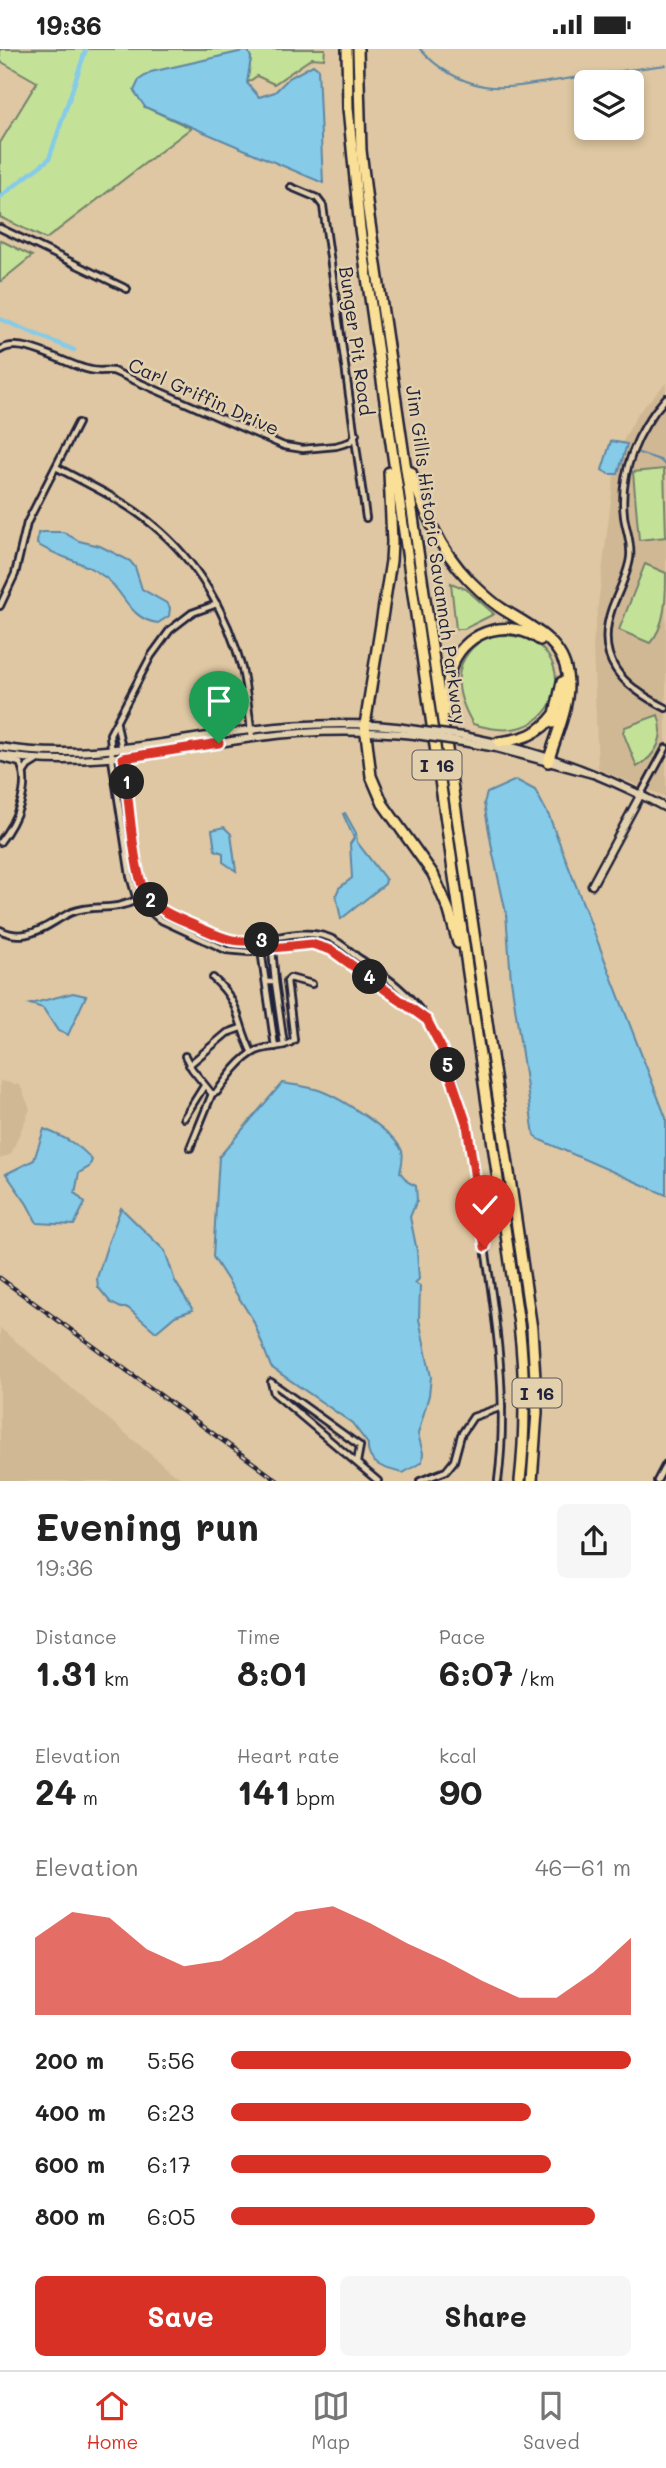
<!DOCTYPE html>
<html lang="en">
<head>
<meta charset="utf-8">
<style>
  body { margin:0; font-family:Mali,sans-serif; background:#f6f6f6; color:#222; height:100vh; display:flex; flex-direction:column; font-size:26px; white-space:nowrap }
  * { box-sizing:border-box; margin:0 }
  p { font-size:23px; color:#767676 }
  .icon { flex:none; width:38px; height:38px; fill:none; stroke:currentColor; stroke-width:2; stroke-linecap:round; stroke-linejoin:round }
  .map { position:relative; height:1432px; overflow:hidden }
  .sheet { display:flex; flex-direction:column; background:#fff; flex:1 }
  .sheet>* { flex:none }
  .buttons { position:absolute; left:574px; top:21px; display:grid; gap:14px }
  .buttons a { display:grid; place-items:center; width:70px; height:70px; border-radius:10px; background:#fff; box-shadow:0 4px 10px #0003; font-size:35px }
  .pin { position:absolute; display:grid; place-items:center; width:60px; height:60px; color:#fff; margin:-72px -30px; border-radius:50% 50% 50% 0; rotate:-45deg; box-shadow:0 0 7px #0007 }
  .pin .icon { rotate:45deg }
  .km { position:absolute; width:35px; height:35px; margin:-18px; border-radius:50%; background:#222; color:#fff; font-size:19px; line-height:35px; text-align:center }
  .round { display:grid; place-items:center; flex:none; width:74px; height:74px; border-radius:10px; background:#f6f6f6 }
  .head { display:flex; align-items:center; justify-content:space-between; height:119px; padding:0 35px }
  h1 { font-size:38px; font-weight:700; line-height:52px }
  .stats { display:grid; grid-template-columns:repeat(3,1fr); gap:10px; height:119px; padding:7px 35px }
  .stats div { display:grid; align-content:center }
  .stats b { font-size:35px; font-weight:700 }
  .stats small { font-size:19px; font-weight:400 }
  .stats p { font-size:19px }
  .chart { height:196px; padding:14px 35px }
  .chart p { display:flex; justify-content:space-between }
  .chart svg { width:100%; height:126px; margin-top:7px; fill:#d93025; opacity:.7 }
  .primary-button { display:flex; gap:14px; margin-top:auto; padding:14px 35px }
  .primary-button a { flex:1; height:80px; border-radius:10px; background:#d93025; color:#fff; font-size:28px; font-weight:700; line-height:80px; text-align:center }
  .primary-button a+a { background:#f6f6f6; color:#222 }
  ul { padding:0 35px; list-style:none; font-size:23px }
  li { display:grid; grid-template-columns:112px 84px 1fr; align-items:center; height:52px }
  li i { height:18px; border-radius:9px; background:#d93025 }
  .status { display:flex; justify-content:space-between; align-items:center; height:49px; padding:0 35px; background:#fff; direction:ltr }
  .status svg { height:19px; fill:currentColor }
  .menu { display:flex; justify-content:space-around; align-items:center; height:98px; border-top:2px solid #e0e0e0; background:#fff; font-size:19px; color:#767676 }
  .menu a { display:grid; justify-items:center; gap:4px }
  .menu .selected { color:#d93025 }
  .map>svg:first-child { display:block }
  .built { fill:#d0b895 }
  .green { fill:#c4e198; stroke:#73826a; stroke-width:2 }
  .water { fill:#86cbe8; stroke:#5e87a3; stroke-width:2 }
  .lines { fill:none; stroke-linecap:round; stroke-linejoin:round }
  .stream { stroke:#5e87a3; stroke-width:2 }
  .canal { stroke:#86cbe8; stroke-width:4.5 }
  .street-casing { stroke:#22223b; stroke-width:10 }
  .secondary-casing { stroke:#22223b; stroke-width:11 }
  .highway-casing { stroke:#22223b; stroke-width:14 }
  .street { stroke:#e3d1ae; stroke-width:4.5 }
  .secondary { stroke:#e3d1ae; stroke-width:6 }
  .highway { stroke:#fadf96; stroke-width:9 }
  .rail-casing { stroke:#22223b; stroke-width:4.5 }
  .rail { stroke:#e3d1ae; stroke-width:2; stroke-dasharray:5; stroke-linecap:butt }
  .secondary-bridge-casing { stroke:#22223b; stroke-width:11; stroke-linecap:butt }
  .secondary-bridge { stroke:#e3d1ae; stroke-width:6 }
  .route-casing { stroke:#fff; stroke-width:14 }
  .route { stroke:#d93025; stroke-width:9 }
  .labels { text-anchor:middle; dominant-baseline:central; stroke-width:5; stroke-linejoin:round; paint-order:stroke }
  .shield { fill:#e3d1ae; stroke:#5c565e; stroke-width:2 }
  .shield-label { font-size:18px; font-weight:bold; fill:#22223b }
  .street-label { font-size:19px; fill:#22223b; stroke:#e3d1ae }
</style>
</head>
<body>
<div class="status"><b>19:36</b><svg viewBox="0 0 49 12"><path d="M0 12V9h3v3zM5 12V6h3v6zM10 12V3h3v9zM15 12V0h3v12zM26 1h20v11H26zM47 4h2v5h-2z"/></svg></div>
<div class="map">
<svg width="666" height="1432" viewBox="0 0 666 1432">
  <rect width="100%" height="100%" fill="#dec7a2"/>
  <filter id="ink" filterUnits="userSpaceOnUse"><feTurbulence type="fractalNoise" baseFrequency=".0143" numOctaves="2"/><feDisplacementMap in="SourceGraphic" scale="14" xChannelSelector="R" yChannelSelector="G"/><feConvolveMatrix kernelMatrix="1 2 1 2 8 2 1 2 1" color-interpolation-filters="sRGB"/></filter>
  <g filter="url(#ink)">
    <g class="built">
      <polygon points="666,334 666,748 598,720 593,596 617,403 638,364"/>
      <polygon points="0,1032 20,1036 30,1060 11,1105 0,1110"/>
      <polygon points="0,1279 168,1420 185,1432 0,1432"/>
    </g>
    <g class="green">
      <polygon points="0,0 325,0 324,10 312,9 274,35 257,27 247,34 251,9 145,58 191,79 46,190 0,168 0,94 37,33 0,12"/>
      <polygon points="0,191 32,207 0,233"/>
      <polygon points="664,420 666,488 639,491 633,423"/>
      <path d="M 645,515 L 666,524 C 666,547 666,577 650,594 L 619,581 Z"/>
      <polygon points="451,534 466,540 494,565 464,580 456,580"/>
      <path d="M 490,586 C 504,586 525,586 538,596 C 569,620 558,667 522,678 C 505,683 489,680 473,675 C 453,641 450,608 490,586 Z"/>
      <path d="M 658,666 C 666,688 657,706 637,718 L 623,683 L 625,678 Z"/>
    </g>
    <g class="water">
      <polygon points="248,1 251,9 247,34 259,48 275,43 289,29 313,16 318,20 323,134 145,58 134,42 139,31 151,23"/>
      <polygon points="611,392 627,395 618,425 609,425 602,421"/>
      <path d="M 44,483 L 63,483 L 79,492 L 100,497 L 130,512 L 135,518 L 142,540 L 168,555 L 170,559 L 169,567 L 158,574 C 130,571 124,543 106,529 C 85,512 58,509 37,495 L 38,484 Z"/>
      <polygon points="516,731 535,741 549,767 666,1069 666,1146 540,1091 534,1086 511,931 506,864 493,805 484,754 487,744"/>
      <polygon points="345,764 356,784 357,793 386,831 385,835 341,870 336,846 339,839 352,829 350,795 354,789 343,765"/>
      <polygon points="224,778 231,785 236,822 223,813 223,804 215,801 212,781"/>
      <polygon points="73,944 86,947 68,986 58,982 43,959 30,955"/>
      <path d="M 282,1034 C 293,1036 304,1037 315,1040 C 335,1045 394,1082 402,1102 C 404,1109 402,1115 400,1123 L 408,1133 L 416,1137 L 417,1151 L 410,1168 L 417,1202 L 419,1230 L 415,1234 L 420,1237 L 419,1270 L 431,1328 L 429,1346 L 418,1385 L 423,1404 L 422,1413 L 403,1424 C 385,1420 366,1415 368,1395 L 352,1374 L 271,1318 L 253,1271 L 213,1208 L 219,1108 Z"/>
      <path d="M 44,1080 C 61,1087 81,1096 92,1111 L 89,1118 L 79,1124 L 75,1144 L 85,1154 L 74,1176 L 37,1174 L 27,1155 L 6,1125 L 34,1111 Z"/>
      <polygon points="121,1159 165,1202 175,1232 193,1261 175,1267 156,1283 128,1259 121,1259 111,1254 98,1238 97,1229 107,1197"/>
    </g>
    <g class="lines">
      <g class="stream">
        <path d="M 420,0 C 437,19 458,32 484,37 C 506,41 532,35 554,32 C 591,26 629,21 666,16"/>
        <polyline points="639,404 660,411 666,417"/>
      </g>
      <g class="canal">
        <polyline points="0,148 49,110 86,0"/>
        <polyline points="0,270 74,301"/>
      </g>
      <defs>
        <g id="street">
          <polyline points="291,138 317,149 323,157 366,469"/>
          <polyline points="0,179 127,240"/>
          <path d="M 0,301 C 22,286 66,317 91,321 C 98,323 106,321 113,322 L 284,397 L 303,400 L 336,397 L 350,393 L 356,385"/>
          <path d="M 666,349 C 637,381 619,424 624,467 C 626,482 632,493 630,509 C 628,525 618,543 612,559 C 594,611 622,637 666,659"/>
          <path d="M 56,418 C 89,436 125,452 153,476 C 197,512 228,565 242,620 C 247,643 249,666 252,689"/>
          <polyline points="217,555 192,564 170,581 151,607 110,685 112,710 130,827 137,851 159,870 226,901 249,903 303,895 321,896 343,908 424,968"/>
          <polyline points="0,557 15,525 27,474 78,374"/>
          <path d="M 117,675 C 118,684 121,692 122,701 C 127,732 133,832 151,851 C 165,867 225,895 246,893 C 273,891 304,878 330,889 C 340,893 348,901 356,907 C 382,925 410,943 426,970 C 465,1033 472,1108 482,1179 C 495,1263 509,1347 498,1432"/>
          <path d="M 0,709 L 20,714 C 32,738 15,774 0,793"/>
          <polyline points="24,723 28,717 36,712"/>
          <polyline points="641,745 666,699"/>
          <path d="M 0,881 C 8,885 18,887 27,885 C 44,882 56,870 72,863 C 85,858 97,859 110,858 C 123,857 136,852 147,846"/>
          <polyline points="265,891 261,901 275,998"/>
          <polyline points="265,891 272,899 275,933 266,933"/>
          <path d="M 213,929 C 242,955 236,972 252,1004"/>
          <polyline points="275,933 284,996"/>
          <polyline points="185,1007 192,1020 212,1045"/>
          <polyline points="189,1016 227,984 241,979"/>
          <polyline points="184,1069 204,1037"/>
          <path d="M 190,1099 L 212,1045 L 217,1043 C 227,1029 240,1010 256,1002 C 268,996 284,1000 294,991 L 287,932 L 290,929 L 312,935"/>
          <polyline points="357,1413 360,1397 271,1333 274,1344 378,1432"/>
          <polyline points="420,1432 446,1422 454,1412 461,1386 473,1368 502,1358"/>
          <polyline points="657,1432 666,1415"/>
        </g>
        <g id="secondary">
          <path d="M 464,687 C 537,701 601,724 666,759"/>
          <polyline points="463,693 496,699 593,725"/>
          <path d="M 0,698 C 79,712 157,694 234,683 C 293,675 358,671 416,681"/>
          <path d="M 0,706 C 88,721 173,699 260,688 C 312,681 364,681 415,686"/>
          <polyline points="592,836 641,745"/>
        </g>
        <g id="highway">
          <path d="M 347,0 L 348,59 L 360,180 L 519,1275 C 525,1328 526,1379 520,1432"/>
          <polyline points="358,0 361,101 368,161 532,1280 537,1363 532,1432"/>
          <polyline points="389,423 392,493 391,512 365,676 371,727 383,755 433,825 449,862 458,894"/>
          <path d="M 411,423 C 424,462 439,500 469,531 C 479,541 489,551 501,559 C 527,576 562,590 567,625 C 572,653 556,686 548,713"/>
          <path d="M 446,662 C 448,647 446,628 453,614 C 468,580 511,569 540,591"/>
          <polyline points="553,674 562,633"/>
          <path d="M 499,693 C 522,690 539,686 554,666"/>
        </g>
      </defs>
      <use href="#street" class="street-casing"/>
      <use href="#secondary" class="secondary-casing"/>
      <use href="#highway" class="highway-casing"/>
      <use href="#street" class="street"/>
      <use href="#secondary" class="secondary"/>
      <use href="#highway" class="highway"/>
      <defs>
        <polyline id="rail" points="0,1229 278,1432"/>
      </defs>
      <use href="#rail" class="rail-casing"/>
      <use href="#rail" class="rail"/>
      <defs>
        <g id="secondary-bridge">
          <polyline points="416,681 464,687"/>
          <polyline points="415,686 463,693"/>
        </g>
      </defs>
      <use href="#secondary-bridge" class="secondary-bridge-casing"/>
      <use href="#secondary-bridge" class="secondary-bridge"/>
    </g>
  </g>
  <g class="lines" filter="url(#ink)">
    <defs>
      <path id="route" d="M 219,694 L 123,709 C 129,740 132,825 147,847 C 158,863 181,870 198,878 C 225,890 233,895 265,891 L 272,899 L 312,895 L 331,901 L 427,971 L 441,998 L 467,1076 L 485,1198"/>
    </defs>
    <use href="#route" class="route-casing"/>
    <use href="#route" class="route"/>
  </g>
  <g class="labels">
    <g class="shield">
      <rect x="412.5" y="701.5" width="49" height="29" rx="5"/>
      <rect x="512.5" y="1329.5" width="49" height="29" rx="5"/>
    </g>
    <g class="shield-label">
      <text x="437" y="716">I 16</text>
      <text x="537" y="1344">I 16</text>
    </g>
    <g class="street-label">
      <text transform="translate(357 292) rotate(82)">Bunger Pit Road</text>
      <text transform="translate(204 347) rotate(24)">Carl Griffin Drive</text>
      <text transform="translate(437 506) rotate(82)">Jim Gillis Historic Savannah Parkway</text>
    </g>
  </g>
</svg>
<div class="buttons">
<a><svg class="icon" aria-label="layers" viewBox="0 0 24 24"><path d="M12 4l9 5-9 5-9-5zM3 14l9 5 9-5"/></svg></a>
</div>
<div class="pin" style="left:219px;top:694px;background:#1e9e55"><svg class="icon" aria-label="arrive" viewBox="0 0 24 24"><path d="M6 21V4h12l-3 4 3 4H6"/></svg></div>
<div class="pin" style="left:485px;top:1198px;background:#d93025"><svg class="icon" aria-label="check" viewBox="0 0 24 24"><path d="M5 12l5 5 9-10"/></svg></div>
<b class="km" style="left:127px;top:733px">1</b>
<b class="km" style="left:151px;top:851px">2</b>
<b class="km" style="left:262px;top:891px">3</b>
<b class="km" style="left:370px;top:928px">4</b>
<b class="km" style="left:448px;top:1016px">5</b>
</div>
<section class="sheet">
<div class="head"><div><h1>Evening run</h1><p>19:36</p></div><a class="round"><svg class="icon" aria-label="share" viewBox="0 0 24 24"><path d="M12 15V3M7 8l5-5 5 5M5 13v7h14v-7"/></svg></a></div>
<div class="stats">
<div><p>Distance</p><b>1.31<small> km</small></b></div>
<div><p>Time</p><b>8:01</b></div>
<div><p>Pace</p><b>6:07<small> /km</small></b></div>
</div>
<div class="stats">
<div><p>Elevation</p><b>24<small> m</small></b></div>
<div><p>Heart rate</p><b>141<small> bpm</small></b></div>
<div><p>kcal</p><b>90</b></div>
</div>
<div class="chart"><p><span>Elevation</span>46–61 m</p>
<svg viewBox="0 0 160 44" preserveAspectRatio="none"><path d="M0 44V17L10 8L20 10L30 21L40 27L50 25L60 17L70 8L80 6L90 12L100 19L110 25L120 32L130 38L140 38L150 29L160 17V44z"/></svg>
</div>
<ul>
<li><b>200 m</b>5:56<i style="width:100%"></i></li>
<li><b>400 m</b>6:23<i style="width:75%"></i></li>
<li><b>600 m</b>6:17<i style="width:80%"></i></li>
<li><b>800 m</b>6:05<i style="width:91%"></i></li>
</ul>
<div class="primary-button"><a>Save</a><a>Share</a></div>
</section>
<nav class="menu">
<a class="selected"><svg class="icon" aria-label="home" viewBox="0 0 24 24"><path d="M3 11l9-7 9 7M6 9v11h12V9"/></svg>Home</a>
<a><svg class="icon" aria-label="map" viewBox="0 0 24 24"><path d="M3 6l6-2 6 2 6-2v14l-6 2-6-2-6 2zM9 4v14M15 6v14"/></svg>Map</a>
<a><svg class="icon" aria-label="saved" viewBox="0 0 24 24"><path d="M7 4h10v16l-5-4-5 4z"/></svg>Saved</a>
</nav>
</body>
</html>
